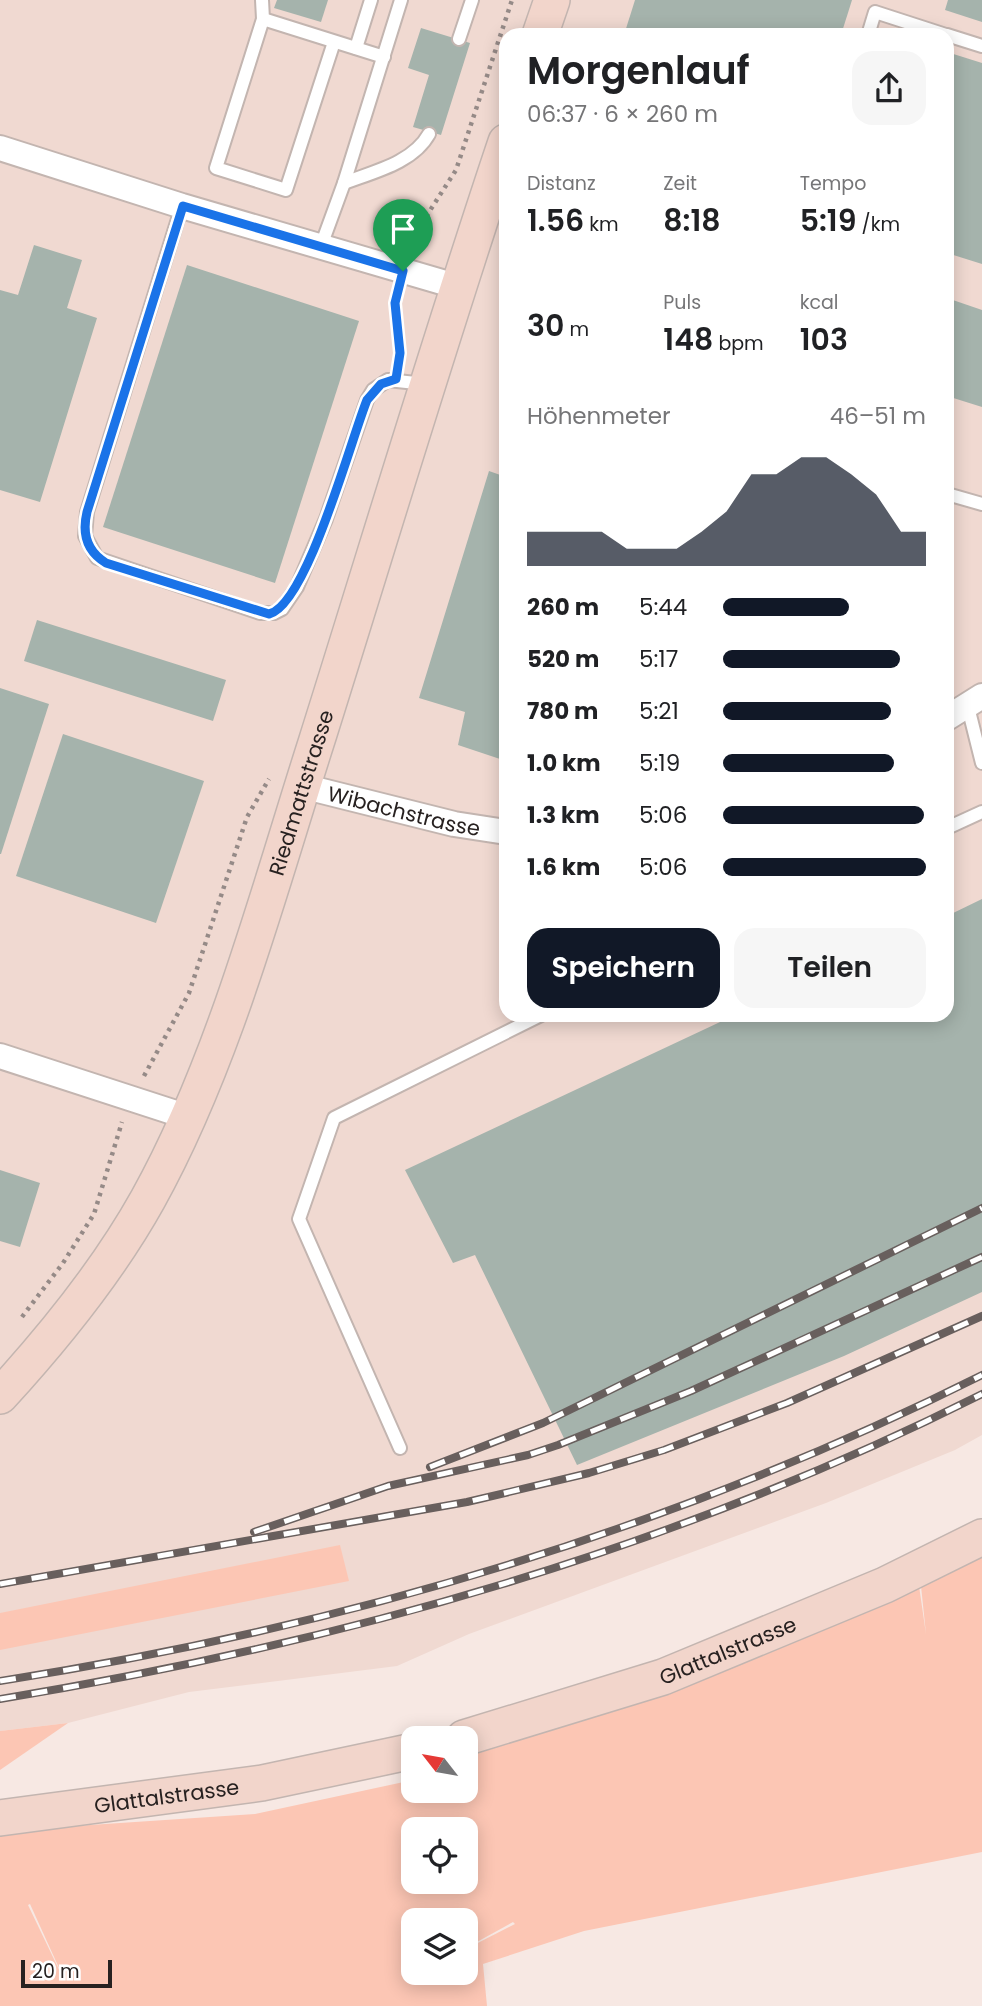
<!DOCTYPE html>
<html lang="de">
<head>
<meta charset="utf-8">
<style>
  body { margin:0; font-family:Poppins,sans-serif; background:#f6f6f6; color:#202124; height:100vh; display:flex; flex-direction:column; font-size:26px; white-space:nowrap }
  * { box-sizing:border-box; margin:0 }
  p { font-size:23px; color:#757577 }
  .icon { flex:none; width:38px; height:38px; fill:none; stroke:currentColor; stroke-width:2; stroke-linecap:round; stroke-linejoin:round }
  .map { position:relative; flex:1; overflow:hidden }
  .drawer { position:absolute; left:499px; top:28px; width:455px; height:994px; display:flex; flex-direction:column; background:#fff; border-radius:21px; box-shadow:0 4px 18px #0003 }
  .drawer>* { flex:none }
  .needle { width:46px; rotate:301deg }
  .fabs { position:absolute; left:401px; top:1726px; display:grid; gap:14px }
  .fabs a { display:grid; place-items:center; width:77px; height:77px; border-radius:14px; background:#fff; box-shadow:0 4px 18px #0003; font-size:35px }
  .scale { position:absolute; left:21px; bottom:18px; width:91px; box-sizing:border-box; padding-left:7px; border:4px solid #272120; border-top:0; font-size:19px; line-height:24px; white-space:nowrap; color:#272120; -webkit-text-stroke:5px #fff; paint-order:stroke }
  .pin { position:absolute; display:grid; place-items:center; width:60px; height:60px; color:#fff; margin:-72px -30px; border-radius:50% 50% 50% 0; rotate:-45deg; box-shadow:0 0 7px #0007 }
  .pin .icon { rotate:45deg }
  .round { display:grid; place-items:center; flex:none; width:74px; height:74px; border-radius:21px; background:#f6f6f6 }
  .overview { display:flex; align-items:center; justify-content:space-between; height:119px; padding:0 28px }
  h1 { font-size:38px; font-weight:600; line-height:52px }
  .stats { display:grid; grid-template-columns:repeat(3,1fr); gap:10px; height:119px; padding:7px 28px }
  .stats div { display:grid; align-content:center }
  .stats b { font-size:30px; font-weight:600 }
  .stats small { font-size:19px; font-weight:400 }
  .stats p { font-size:19px }
  .chart { height:196px; padding:14px 28px }
  .chart p { display:flex; justify-content:space-between }
  .chart svg { width:100%; height:126px; margin-top:7px; fill:#111827; opacity:.7 }
  .cta { display:flex; gap:14px; margin-top:auto; padding:14px 28px }
  .cta a { flex:1; height:80px; border-radius:21px; background:#111827; color:#fff; font-size:28px; font-weight:600; line-height:80px; text-align:center }
  .cta a+a { background:#f6f6f6; color:#202124 }
  ul { padding:0 28px; list-style:none; font-size:23px }
  li { display:grid; grid-template-columns:112px 84px 1fr; align-items:center; height:52px }
  li i { height:18px; border-radius:9px; background:#111827 }
  .map>svg:first-child { display:block }
  .built { fill:#f0d9d1; fill-rule:evenodd }
  .green { fill:#fcc6b4; fill-rule:evenodd }
  .building { fill:#a5b3ac }
  .lines { fill:none; stroke-linecap:round; stroke-linejoin:round }
  .lane-casing { stroke:#c3b5b0; stroke-width:16 }
  .street-casing { stroke:#c3b5b0; stroke-width:28 }
  .secondary-casing { stroke:#c3b5b0; stroke-width:38 }
  .path { stroke:#958a87; stroke-width:4.5; stroke-dasharray:3.5 5; stroke-linecap:butt }
  .lane { stroke:#fff; stroke-width:12 }
  .street { stroke:#fff; stroke-width:24 }
  .secondary { stroke:#f2d5cb; stroke-width:35 }
  .rail-casing { stroke:#685f5d; stroke-width:8 }
  .rail { stroke:#fff; stroke-width:5; stroke-dasharray:16; stroke-linecap:butt }
  .tree { fill:#b7826c }
  .route-casing { stroke:#fff; stroke-width:14 }
  .route { stroke:#1a73e8; stroke-width:9 }
  .labels { text-anchor:middle; dominant-baseline:central; stroke-width:5; stroke-linejoin:round; paint-order:stroke }
  .street-label { font-size:21px; fill:#272120; stroke:#fff }
</style>
</head>
<body>
<div class="map">
<svg width="982" height="2006" viewBox="0 0 982 2006">
  <rect width="100%" height="100%" fill="#f7e8e3"/>
  <path class="built" d="M 0,0 L 982,0 L 982,1435 L 955,1450 L 826,1503 L 469,1634 L 397,1666 L 189,1692 L 68,1723 L 0,1731 ZM 506,35 L 947,35 L 947,1015 L 506,1015 Z"/>
  <g class="green">
    <polygon points="340,1545 349,1581 0,1650 0,1613"/>
    <path d="M 982,1556 L 982,1852 L 584,1931 L 483,1964 L 487,2006 L 0,2006 L 0,1831 L 255,1814 L 413,1780 L 413,1790 L 466,1790 L 466,1756 L 670,1693 L 919,1586 L 926,1634 L 921,1586 ZM 413,1829 L 466,1829 L 466,1881 L 413,1881 ZM 30,1904 L 64,1979 L 64,1980 L 28,1905 ZM 413,1920 L 466,1920 L 466,1948 L 513,1922 L 515,1924 L 466,1949 L 466,1972 L 413,1972 Z"/>
    <polygon points="68,1723 0,1770 0,1731"/>
  </g>
  <g class="building">
    <polygon points="277,0 328,0 321,22 274,8"/>
    <polygon points="635,0 852,0 841,35 624,35"/>
    <polygon points="948,0 982,0 982,22 945,10"/>
    <polygon points="421,28 470,43 441,135 413,127 429,75 408,68"/>
    <polygon points="947,52 982,63 982,264 947,253"/>
    <polygon points="34,245 82,260 67,308 97,318 40,502 0,490 0,290 18,295"/>
    <polygon points="187,265 359,321 275,583 103,527"/>
    <polygon points="947,298 982,310 982,407 947,396"/>
    <polygon points="505,439 506,439 506,460 499,458"/>
    <polygon points="489,471 506,477 506,761 458,745 465,712 419,698"/>
    <polygon points="37,620 226,680 213,721 24,661"/>
    <polygon points="0,688 49,704 1,854 0,854"/>
    <polygon points="63,734 204,781 156,923 16,876"/>
    <polygon points="982,899 982,1292 844,1356 577,1465 475,1255 453,1263 405,1170 735,1015 947,1015 947,916"/>
    <polygon points="0,1170 40,1183 20,1247 0,1241"/>
  </g>
  <g class="lines">
    <defs>
      <g id="lane">
        <polyline points="262,0 263,19 384,57"/>
        <polyline points="263,19 216,168 286,190 334,42"/>
        <polyline points="868,35 875,12 946,35"/>
        <polyline points="947,35 982,46"/>
        <polyline points="459,39 472,0"/>
        <polyline points="356,48 371,0"/>
        <path d="M 344,183 C 373,172 413,163 429,134"/>
        <polyline points="182,206 87,512 85,536 97,558 260,613 274,613 282,609 297,587 326,519 367,400 373,390 388,380 425,384"/>
        <polyline points="321,246 344,183 401,0"/>
        <polyline points="947,494 982,504"/>
        <polyline points="968,707 982,763"/>
        <polyline points="947,828 982,812"/>
        <polyline points="400,1448 299,1219 334,1118 541,1015"/>
      </g>
      <g id="street">
        <polyline points="0,148 182,206 459,287"/>
        <polyline points="947,718 982,696"/>
        <path id="s1" d="M 302,786 L 454,824 L 506,832"/>
        <polyline points="0,1056 188,1117"/>
      </g>
      <g id="secondary">
        <polyline points="540,35 552,0"/>
        <path id="s2" d="M 0,1396 C 55,1336 108,1271 148,1199 C 224,1062 268,893 316,743 C 379,543 439,341 506,142"/>
        <path id="s3" d="M 464,1738 L 663,1677 L 885,1585 L 982,1537"/>
        <path id="s4" d="M 0,1818 L 262,1783 L 413,1751"/>
      </g>
    </defs>
    <use href="#lane" class="lane-casing"/>
    <use href="#street" class="street-casing"/>
    <use href="#secondary" class="secondary-casing"/>
    <g class="path">
      <polyline points="411,247 429,212 456,170 512,0"/>
      <polyline points="396,296 400,356"/>
      <polyline points="144,1076 189,993 247,817 269,779"/>
      <polyline points="22,1317 63,1263 94,1214 122,1122"/>
    </g>
    <use href="#lane" class="lane"/>
    <use href="#street" class="street"/>
    <use href="#secondary" class="secondary"/>
    <defs>
      <g id="rail">
        <polyline points="430,1467 543,1423 982,1208"/>
        <polyline points="254,1532 388,1486 528,1455 558,1445 691,1391 982,1257"/>
        <polyline points="0,1584 467,1502 589,1473 664,1450 787,1403 982,1316"/>
        <path d="M 0,1681 C 341,1628 673,1530 982,1375"/>
        <path d="M 0,1699 C 342,1643 672,1550 982,1394"/>
      </g>
    </defs>
    <use href="#rail" class="rail-casing"/>
    <use href="#rail" class="rail"/>
  </g>
  <circle class="tree" cx="388" cy="218" r="10"/>
  <g class="lines">
    <defs>
      <path id="route" d="M 183,206 L 403,271 L 395,303 L 400,353 L 396,379 L 381,384 L 367,400 C 351,439 307,605 269,614 L 106,563 C 86,551 82,533 87,512 Z"/>
    </defs>
    <use href="#route" class="route-casing"/>
    <use href="#route" class="route"/>
  </g>
  <g class="labels">
    <g class="street-label">
      <text stroke="none"><textPath href="#s2" startOffset="682">Riedmattstrasse</textPath></text>
      <text stroke="none"><textPath href="#s1" startOffset="105">Wibachstrasse</textPath></text>
      <text stroke="none"><textPath href="#s3" startOffset="278">Glattalstrasse</textPath></text>
      <text stroke="none"><textPath href="#s4" startOffset="168">Glattalstrasse</textPath></text>
    </g>
  </g>
</svg>
<div class="fabs">
<a><svg class="needle" viewBox="-14 -14 28 28"><path d="M0-13l5 13h-10z" fill="#e53935"/><path d="M0 13l5-13h-10z" fill="#757577"/></svg></a>
<a><svg class="icon" aria-label="locate" viewBox="0 0 24 24"><circle cx="12" cy="12" r="6"/><path d="M12 2v4M12 18v4M2 12h4M18 12h4"/></svg></a>
<a><svg class="icon" aria-label="layers" viewBox="0 0 24 24"><path d="M12 4l9 5-9 5-9-5zM3 14l9 5 9-5"/></svg></a>
</div>
<div class="scale">20 m</div>
<div class="pin" style="left:403px;top:271px;background:#1e9e55"><svg class="icon" aria-label="arrive" viewBox="0 0 24 24"><path d="M6 21V4h12l-3 4 3 4H6"/></svg></div>
<section class="drawer">
<div class="overview"><div><h1>Morgenlauf</h1><p>06:37 · 6 × 260 m</p></div><a class="round"><svg class="icon" aria-label="share" viewBox="0 0 24 24"><path d="M12 15V3M7 8l5-5 5 5M5 13v7h14v-7"/></svg></a></div>
<div class="stats">
<div><p>Distanz</p><b>1.56<small> km</small></b></div>
<div><p>Zeit</p><b>8:18</b></div>
<div><p>Tempo</p><b>5:19<small> /km</small></b></div>
</div>
<div class="stats">
<div><b>30<small> m</small></b></div>
<div><p>Puls</p><b>148<small> bpm</small></b></div>
<div><p>kcal</p><b>103</b></div>
</div>
<div class="chart"><p><span>Höhenmeter</span>46–51 m</p>
<svg viewBox="0 0 160 44" preserveAspectRatio="none"><path d="M0 44V32L10 32L20 32L30 32L40 38L50 38L60 38L70 32L80 25L90 12L100 12L110 6L120 6L130 12L140 19L150 32L160 32V44z"/></svg>
</div>
<ul>
<li><b>260 m</b>5:44<i style="width:62%"></i></li>
<li><b>520 m</b>5:17<i style="width:87%"></i></li>
<li><b>780 m</b>5:21<i style="width:83%"></i></li>
<li><b>1.0 km</b>5:19<i style="width:84%"></i></li>
<li><b>1.3 km</b>5:06<i style="width:99%"></i></li>
<li><b>1.6 km</b>5:06<i style="width:100%"></i></li>
</ul>
<div class="cta"><a>Speichern</a><a>Teilen</a></div>
</section>
</div>
</body>
</html>
